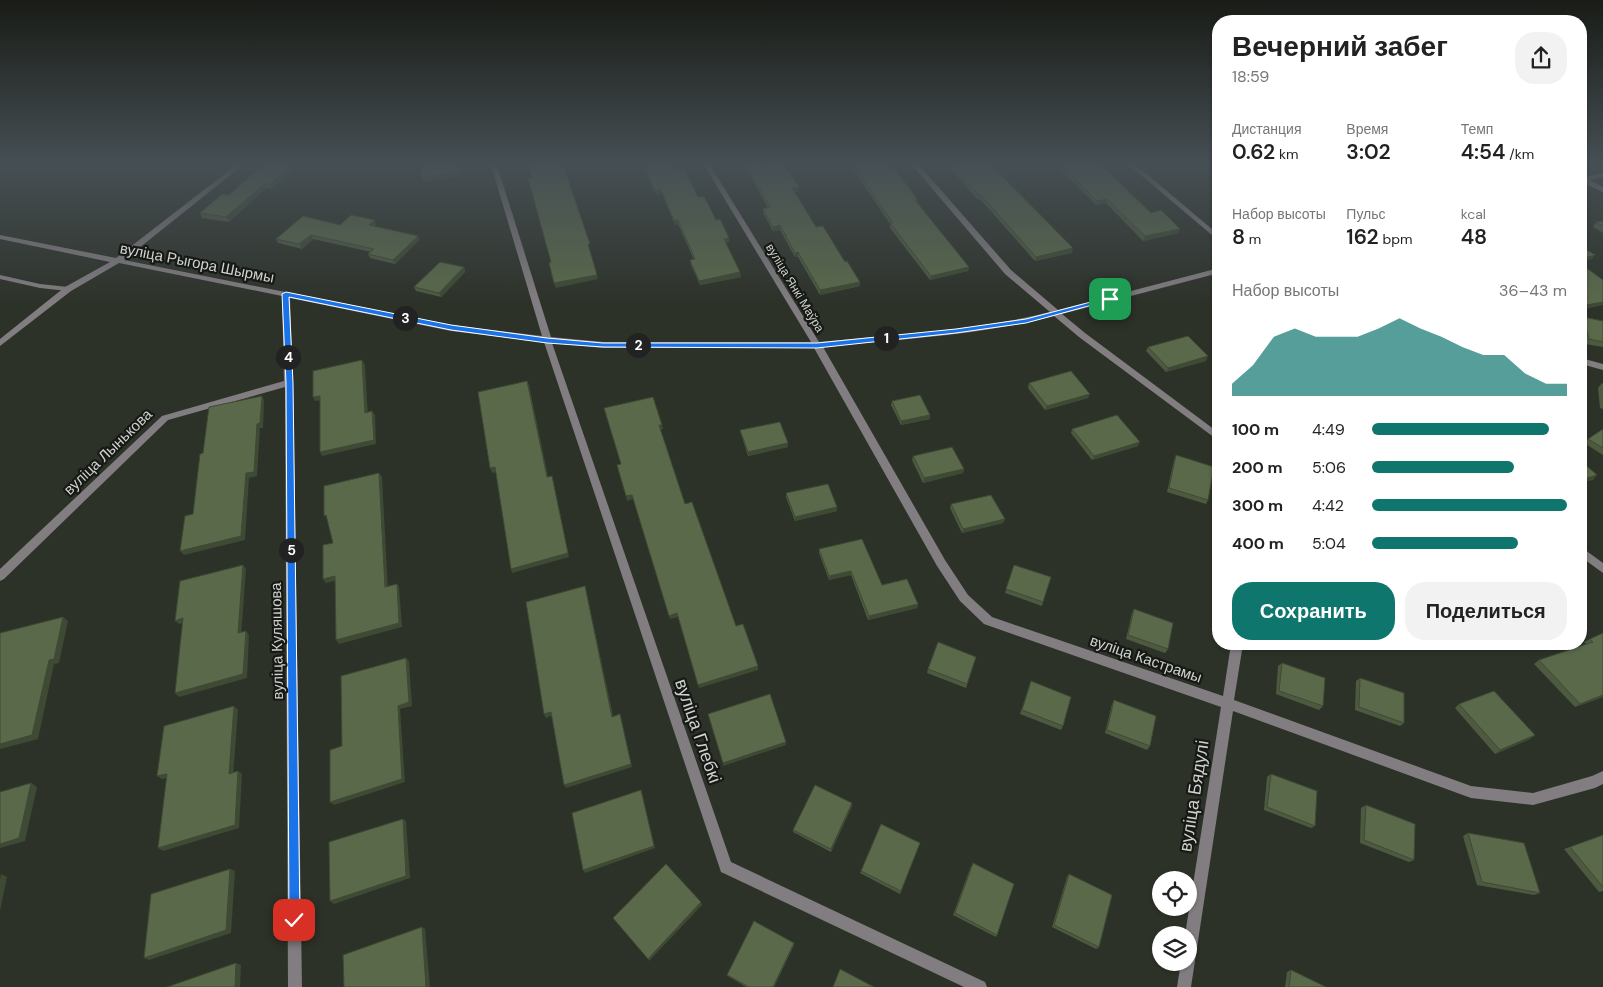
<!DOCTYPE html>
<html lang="ru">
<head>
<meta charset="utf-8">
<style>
  body { margin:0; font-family:"DM Sans",sans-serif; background:#f2f2f2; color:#222; height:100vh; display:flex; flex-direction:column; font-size:19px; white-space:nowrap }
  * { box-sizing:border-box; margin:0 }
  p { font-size:16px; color:#767676 }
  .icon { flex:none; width:28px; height:28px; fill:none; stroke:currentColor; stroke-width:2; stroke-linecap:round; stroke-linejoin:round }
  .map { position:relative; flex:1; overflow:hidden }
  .panel { position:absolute; left:1212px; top:15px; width:375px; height:635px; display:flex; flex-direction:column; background:#fff; border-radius:20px; box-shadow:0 1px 4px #0004 }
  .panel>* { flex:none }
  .buttons { position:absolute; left:1152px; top:871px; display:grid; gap:10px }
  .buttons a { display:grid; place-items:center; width:45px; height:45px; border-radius:50%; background:#fff; box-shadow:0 1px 4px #0004; font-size:25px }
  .pin { position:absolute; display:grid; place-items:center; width:42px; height:42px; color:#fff; margin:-21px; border-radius:10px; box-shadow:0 2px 8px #0006 }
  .km { position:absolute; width:25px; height:25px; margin:-12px; border-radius:50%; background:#222; color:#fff; font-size:14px; line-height:25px; text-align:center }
  .round { display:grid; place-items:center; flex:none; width:52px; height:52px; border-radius:20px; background:#f2f2f2 }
  .overview { display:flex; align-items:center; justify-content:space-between; height:85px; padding:0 20px }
  h1 { font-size:28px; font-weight:600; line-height:38px }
  .metrics { display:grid; grid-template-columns:repeat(3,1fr); gap:8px; height:85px; padding:5px 20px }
  .metrics div { display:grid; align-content:center }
  .metrics b { font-size:21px; font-weight:600 }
  .metrics small { font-size:14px; font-weight:400 }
  .metrics p { font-size:14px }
  .chart { height:140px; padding:10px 20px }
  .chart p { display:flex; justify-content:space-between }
  .chart svg { width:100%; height:90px; margin-top:5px; fill:#0f766e; opacity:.7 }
  .cta { display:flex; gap:10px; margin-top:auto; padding:10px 20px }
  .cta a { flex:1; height:58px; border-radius:20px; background:#0f766e; color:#fff; font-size:20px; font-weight:600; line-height:58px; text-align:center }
  .cta a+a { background:#f2f2f2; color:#222 }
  ul { padding:0 20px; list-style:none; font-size:16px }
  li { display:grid; grid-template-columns:80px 60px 1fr; align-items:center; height:38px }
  li i { height:12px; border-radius:6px; background:#0f766e }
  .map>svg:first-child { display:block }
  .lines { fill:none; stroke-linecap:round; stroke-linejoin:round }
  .service { fill:#827d81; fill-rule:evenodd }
  .minor { fill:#827d81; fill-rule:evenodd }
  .wall { fill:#4d5a40 }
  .shaded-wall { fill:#3e4a34 }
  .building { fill:#59694a; stroke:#3e4a34 }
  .route { fill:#1a73e8; stroke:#fff }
  .labels { text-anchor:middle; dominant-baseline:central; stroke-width:4.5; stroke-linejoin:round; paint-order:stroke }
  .far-street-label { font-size:12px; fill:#d0d3cd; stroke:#161915 }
  .street-label { font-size:15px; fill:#d0d3cd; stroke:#161915 }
  .near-street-label { font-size:18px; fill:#d0d3cd; stroke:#161915 }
</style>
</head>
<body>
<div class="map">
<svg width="1603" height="987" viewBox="0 0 1603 987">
  <rect width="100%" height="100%" fill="#2d3229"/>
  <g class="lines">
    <polygon class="service" points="0,275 40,284 68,287 72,289 68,291 40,288 0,279"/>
    <g class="minor">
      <path d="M 236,165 L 243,165 L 124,260 L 451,325 L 542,336 L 491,165 L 497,165 L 551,337 L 603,342 L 811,342 L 704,165 L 710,165 L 819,342 C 896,334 975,331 1050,312 L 1005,274 L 912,165 L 919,165 L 1011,270 L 1058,310 L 1219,268 L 1219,273 L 1062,314 L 1085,333 L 1219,433 L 1219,441 L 1079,337 L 1054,316 C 979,336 900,339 823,347 L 945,560 L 968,595 L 992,617 L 1223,696 L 1231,644 L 1243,644 L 1234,700 L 1471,786 L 1533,793 L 1592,776 L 1603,771 L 1603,784 L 1595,788 L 1533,805 L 1471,798 L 1233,711 L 1191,987 L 1177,987 L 1181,962 L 1189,962 L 1189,935 L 1185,935 L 1221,707 L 984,624 L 960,601 L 937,566 L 814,348 L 603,348 L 552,343 L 731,862 L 985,982 L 987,987 L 964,987 L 721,872 L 544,342 L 451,331 L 290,298 L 293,383 L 302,987 L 288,987 L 285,387 L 168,420 L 4,579 L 0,581 L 0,569 L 162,416 L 284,381 L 282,296 L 119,263 L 71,291 L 0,346 L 0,339 L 65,287 L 110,262 L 0,239 L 0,235 L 116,258 Z"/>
      <polygon points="1129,165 1136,165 1219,235 1219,241"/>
      <polygon points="1603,173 1603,177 1590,180 1603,187 1603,192 1581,182 1581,176 1585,177"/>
      <polygon points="1581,358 1603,364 1603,370 1581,364"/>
      <polygon points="1581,547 1603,563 1603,573 1581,557"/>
    </g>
  </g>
  <g class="wall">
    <polygon points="263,165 272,189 266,188 229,222 202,218 200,213 229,195"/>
    <polygon points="636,165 676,165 678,169 698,197 716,220 729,242 726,243 741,277 700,285 691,265 690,260 694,260 678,224 675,225 662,194 656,195 643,167 637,168"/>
    <polygon points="744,165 784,165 799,187 799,191 794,192 816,227 860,282 860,286 820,295 798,257 795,257 780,230 773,231 763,213 763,209 768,208"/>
    <polygon points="850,165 892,165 917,199 917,202 968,271 930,280 890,228 890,224"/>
    <polygon points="947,165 991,165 1072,253 1035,261 980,199 978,200"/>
    <polygon points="1056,165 1101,165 1151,213 1180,229 1178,233 1143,241 1106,203 1096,205"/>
    <polygon points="1603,221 1603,233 1593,227 1596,222"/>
    <polygon points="340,225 376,225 374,226 418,236 419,240 395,264 370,258 368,254 371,252 313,239 302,249 278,243 276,239"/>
    <polygon points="464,267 465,272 441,297 416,291 414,287"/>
    <polygon points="1583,317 1603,321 1603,347 1585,344 1581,330 1581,318"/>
    <polygon points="1148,347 1206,361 1166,372 1146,351"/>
    <polygon points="1029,383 1088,398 1045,410 1028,388"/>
    <polygon points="1602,383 1603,384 1603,409 1600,408 1598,388"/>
    <polygon points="892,401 930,419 901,425 891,405"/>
    <polygon points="1072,429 1138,446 1092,460 1071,433"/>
    <polygon points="1603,429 1603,455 1584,443 1588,439"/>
    <polygon points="740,430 788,447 748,456 741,434"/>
    <polygon points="1176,455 1208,500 1206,504 1167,492 1174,460"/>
    <polygon points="913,456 964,469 963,473 923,483 912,460"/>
    <polygon points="786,493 837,511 795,521 786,497"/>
    <polygon points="951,504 1005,519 1003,523 962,533 950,508"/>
    <polygon points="819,549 882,585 918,604 917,608 868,620 851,575 829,580 819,553"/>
    <polygon points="1014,565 1043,602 1042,606 1005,593"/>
    <polygon points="1134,609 1168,649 1165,653 1126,639 1132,613"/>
    <polygon points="1603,633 1603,697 1575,707 1534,664 1539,660 1586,644 1584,642 1590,639"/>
    <polygon points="976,657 966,688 927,673 928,669"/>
    <polygon points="1282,663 1323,706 1319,710 1276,694 1278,666"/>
    <polygon points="1360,678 1404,723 1400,726 1355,710 1356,681"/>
    <polygon points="1031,681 1063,726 1061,730 1020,714"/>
    <polygon points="1114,700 1150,746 1147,750 1105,733 1112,704"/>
    <polygon points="1459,704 1535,735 1530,739 1495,754 1455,708"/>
    <polygon points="1271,774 1315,826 1311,828 1264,810 1267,777"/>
    <polygon points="1366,805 1414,860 1409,862 1360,843 1361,808"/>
    <polygon points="852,806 831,852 793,832 793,830"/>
    <polygon points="1468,833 1540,893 1534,895 1477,885 1463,836"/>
    <polygon points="1603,835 1603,891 1599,892 1564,849"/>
    <polygon points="920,843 900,894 860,873 861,871"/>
    <polygon points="971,866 997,935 996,937 953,915"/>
    <polygon points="1069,874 1099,947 1096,949 1052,927 1067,877"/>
    <polygon points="794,943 794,945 774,987 746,987 728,976 727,975"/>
    <polygon points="1291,970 1326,987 1285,987 1287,972"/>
  </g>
  <g class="shaded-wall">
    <polygon points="292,165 299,165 272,189 270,184"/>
    <polygon points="461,165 463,176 424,182 422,178"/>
    <polygon points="637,165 643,165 643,167 637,168"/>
    <polygon points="264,184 266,188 229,222 226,217"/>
    <polygon points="799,187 799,191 792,192 792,188"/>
    <polygon points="661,190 662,194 656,195 655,191"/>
    <polygon points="1107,199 1106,203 1096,205 1097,201"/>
    <polygon points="375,220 376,225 371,230 369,225"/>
    <polygon points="674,220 678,220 678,224 675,225"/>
    <polygon points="780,225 780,230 773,231 773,227"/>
    <polygon points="1180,229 1178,233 1143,241 1145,236"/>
    <polygon points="311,235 313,239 302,249 299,244"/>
    <polygon points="418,236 419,240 395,264 393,260"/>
    <polygon points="729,238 729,242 724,243 724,239"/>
    <polygon points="1073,248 1072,253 1035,261 1036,257"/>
    <polygon points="798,252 798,257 795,257 795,253"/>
    <polygon points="1595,255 1592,259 1581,262 1581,259"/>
    <polygon points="464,267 465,272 441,297 439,293"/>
    <polygon points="969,267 968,271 930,280 931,276"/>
    <polygon points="740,272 741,277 700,285 699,281"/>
    <polygon points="597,275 598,279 556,288 554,283"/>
    <polygon points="860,282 860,286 820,295 820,290"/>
    <polygon points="1603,302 1603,305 1581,310 1581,306"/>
    <polygon points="1208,356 1206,361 1166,372 1168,368"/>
    <polygon points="362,360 365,365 368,417 365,413"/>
    <polygon points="527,381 529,385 549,481 547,477"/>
    <polygon points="1090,394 1088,398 1045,410 1047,406"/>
    <polygon points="262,396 264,400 263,428 260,428 257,476 249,478 245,540 184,555 180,551 246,473 257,424"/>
    <polygon points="320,396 323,400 315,401 313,397"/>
    <polygon points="372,411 375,415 376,444 322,456 320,452"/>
    <polygon points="930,415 930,419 901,425 901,421"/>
    <polygon points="659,425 662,425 663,429 660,430"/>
    <polygon points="1140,442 1138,446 1092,460 1094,456"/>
    <polygon points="788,443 788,447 748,456 748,452"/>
    <polygon points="495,467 496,472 492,473 490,468"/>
    <polygon points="964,469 963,473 923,483 924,478"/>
    <polygon points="379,473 382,477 388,591 385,587"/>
    <polygon points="1597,475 1593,480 1581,483 1581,480"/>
    <polygon points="552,476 569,557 512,573 511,569"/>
    <polygon points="632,495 633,499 627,501 626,496"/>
    <polygon points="837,507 837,511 795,521 795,517"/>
    <polygon points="1005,519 1003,523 962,533 963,529"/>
    <polygon points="243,565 246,569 241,637 238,633"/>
    <polygon points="851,571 851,575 829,580 829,576"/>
    <polygon points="335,576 338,580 326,583 323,579"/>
    <polygon points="397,584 399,587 402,627 339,644 336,640"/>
    <polygon points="585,586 586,590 614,720 612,717"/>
    <polygon points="918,604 917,608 868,620 869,616"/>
    <polygon points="677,613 678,617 670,619 669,616"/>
    <polygon points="63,617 68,621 59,663 54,664 38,739 0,749 0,744 49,660"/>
    <polygon points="183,618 187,622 179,624 175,621"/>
    <polygon points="246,631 249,635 247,678 179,697 175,693"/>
    <polygon points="406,658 409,661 412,706 400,709 405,782 334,805 330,802 398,706"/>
    <polygon points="758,666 758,670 699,688 698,685"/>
    <polygon points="1603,695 1603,697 1575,707 1580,704"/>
    <polygon points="234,706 238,710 233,777 229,774"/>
    <polygon points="551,712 553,715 546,718 544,714"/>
    <polygon points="620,714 632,767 566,788 564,785"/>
    <polygon points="1535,735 1530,739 1495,754 1500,750"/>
    <polygon points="786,742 786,745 723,766 723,763"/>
    <polygon points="238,771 242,774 239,828 163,851 158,848"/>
    <polygon points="167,774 171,777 162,779 157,776"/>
    <polygon points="31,783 37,787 25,841 0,848 0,844"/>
    <polygon points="641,790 655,848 585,873 583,870"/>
    <polygon points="852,803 852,806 831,852 831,849"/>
    <polygon points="403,819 406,821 410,878 334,904 330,901"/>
    <polygon points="230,869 235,871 231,933 149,960 144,958"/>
    <polygon points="1,874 7,877 0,911 0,879"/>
    <polygon points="701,902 702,905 649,961 648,959"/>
    <polygon points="422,927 425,929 430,987 426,987"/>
    <polygon points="794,943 794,945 774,987 773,987"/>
    <polygon points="236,963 241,965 240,987 235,987"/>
  </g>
  <g class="building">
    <polygon points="263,165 292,165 270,184 264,184 226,217 200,213 222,194 229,195"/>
    <polygon points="421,165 460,165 461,171 422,178"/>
    <polygon points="528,165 563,165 590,244 588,244 597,275 554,283 549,263 551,262 528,178 532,178"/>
    <polygon points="644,165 676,165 678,169 684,168 698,197 704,196 716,220 720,219 729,238 724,239 740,272 699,281 690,260 695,259 678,220 674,220 661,190 655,191"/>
    <polygon points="746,165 784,165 799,187 792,188 816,227 823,226 845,262 847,261 860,282 820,290 798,252 795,253 780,225 773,227 763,209 770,207"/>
    <polygon points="853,165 892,165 917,199 915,200 969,267 931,276 890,223 893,223"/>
    <polygon points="951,165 991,165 1073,248 1036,257 981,195 979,195"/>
    <polygon points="1061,165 1101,165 1151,213 1161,210 1180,229 1145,236 1107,199 1097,201"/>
    <polygon points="351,215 375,220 369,225 418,236 393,260 368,254 374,249 311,235 299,244 276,239 303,216 340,225"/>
    <polygon points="1603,221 1603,226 1596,222"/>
    <polygon points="1581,246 1595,255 1581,259"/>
    <polygon points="440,262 464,267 439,293 414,287"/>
    <polygon points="1581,264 1603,280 1603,302 1581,306 1581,285 1583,284 1581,283"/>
    <polygon points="1583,317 1603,321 1603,342 1589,339"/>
    <polygon points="1188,336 1208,356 1168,368 1148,347"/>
    <polygon points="362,360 365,413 372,411 374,440 320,452 320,396 313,397 313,371"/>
    <polygon points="1071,371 1090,394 1047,406 1029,383"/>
    <polygon points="527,381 547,477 552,476 568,553 511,569 495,467 490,468 478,392"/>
    <polygon points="920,395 930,415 901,421 892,401"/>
    <polygon points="262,396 260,423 257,424 254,472 246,473 241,536 180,551 185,516 193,514 200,454 203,453 209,407"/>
    <polygon points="653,397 662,425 659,425 685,504 692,502 736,626 743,624 758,666 698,685 677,613 669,616 632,495 626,496 617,465 621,464 604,408"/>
    <polygon points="1117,415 1140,442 1094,456 1072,429"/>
    <polygon points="780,422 788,443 748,452 740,430"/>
    <polygon points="1603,429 1603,448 1588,439"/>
    <polygon points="952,447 964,469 924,478 913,456"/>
    <polygon points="1176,455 1214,467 1208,500 1169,488"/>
    <polygon points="1581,461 1597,475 1581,480"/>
    <polygon points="379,473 385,587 397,584 399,623 336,640 335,576 323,579 323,545 333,543 326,515 324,516 324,486"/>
    <polygon points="828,484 837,507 795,517 786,493"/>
    <polygon points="991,495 1005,519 963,529 951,504"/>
    <polygon points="862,539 882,585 907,579 918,604 869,616 851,571 829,576 819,549"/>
    <polygon points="243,565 238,633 246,631 243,674 175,693 183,618 175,621 180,581"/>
    <polygon points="1014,565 1051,577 1043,602 1006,589"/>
    <polygon points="585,586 612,717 620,714 631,764 564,785 551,712 544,714 526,602"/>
    <polygon points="1134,609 1173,623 1168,649 1128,635"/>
    <polygon points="63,617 54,659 49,660 32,735 0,744 0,633"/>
    <polygon points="1603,633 1603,695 1580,704 1539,660 1593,642 1590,639"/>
    <polygon points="938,642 976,657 967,684 928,669"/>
    <polygon points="406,658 409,702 398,706 402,779 330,802 330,750 342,746 341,676"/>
    <polygon points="1282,663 1325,678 1323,706 1279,691"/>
    <polygon points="1360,678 1404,693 1404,723 1359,707"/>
    <polygon points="1031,681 1071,697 1063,726 1022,710"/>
    <polygon points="1494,691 1535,735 1500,750 1459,704"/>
    <polygon points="770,694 786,742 723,763 708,714"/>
    <polygon points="1114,700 1156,716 1150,746 1107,730"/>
    <polygon points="234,706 229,774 238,771 235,825 158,848 167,774 157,776 164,726"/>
    <polygon points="1271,774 1317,791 1315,826 1267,807"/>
    <polygon points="31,783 19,838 0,844 0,792"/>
    <polygon points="815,785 852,803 831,849 793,830"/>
    <polygon points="641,790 654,846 583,870 572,813"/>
    <polygon points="1366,805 1415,824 1414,860 1364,840"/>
    <polygon points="403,819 406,876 330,901 329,842"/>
    <polygon points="881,824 920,843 901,891 861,871"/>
    <polygon points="1468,833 1524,843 1540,893 1482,882"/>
    <polygon points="1603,835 1603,887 1570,847"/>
    <polygon points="973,863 1014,884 997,935 955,913"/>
    <polygon points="666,864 701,902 648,959 613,918"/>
    <polygon points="230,869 226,930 144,958 151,894"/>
    <polygon points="1069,874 1112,895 1099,947 1054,925"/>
    <polygon points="754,921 794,943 773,987 749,987 727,975"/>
    <polygon points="422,927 426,987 344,987 343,955"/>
    <polygon points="236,963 235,987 167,987"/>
    <polygon points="840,969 874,987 833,987"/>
    <polygon points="1291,970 1326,987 1289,987"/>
  </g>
  <linearGradient id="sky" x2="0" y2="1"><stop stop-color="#191c17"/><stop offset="0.54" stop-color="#464f54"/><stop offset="1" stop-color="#464f54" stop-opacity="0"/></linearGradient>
  <rect width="1603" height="303" fill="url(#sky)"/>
  <polygon class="route" points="286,292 451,325 547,338 603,343 817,343 956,329 1026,319 1110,297 1114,299 1026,323 956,333 817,348 603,347 547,343 451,330 289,297 293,383 300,920 299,924 294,926 290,924 289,920 286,383 282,294"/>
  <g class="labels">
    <g class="far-street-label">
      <text transform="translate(795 288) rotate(59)">вуліца Янкі Маўра</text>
    </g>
    <g class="street-label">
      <text transform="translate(197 263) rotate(11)">вуліца Рыгора Шырмы</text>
      <text transform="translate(108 452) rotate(-44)">вуліца Лынькова</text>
      <text transform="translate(277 641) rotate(-91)">вуліца Куляшова</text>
      <text transform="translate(1146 659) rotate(19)">вуліца Кастрамы</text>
    </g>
    <g class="near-street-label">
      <text transform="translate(698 731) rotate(71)">вуліца Глебкі</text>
      <text transform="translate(1194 796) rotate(-81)">вуліца Бядулі</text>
    </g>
  </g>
</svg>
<div class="buttons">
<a><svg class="icon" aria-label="locate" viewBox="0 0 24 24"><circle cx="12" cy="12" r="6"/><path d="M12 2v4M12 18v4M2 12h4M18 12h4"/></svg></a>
<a><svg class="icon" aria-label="layers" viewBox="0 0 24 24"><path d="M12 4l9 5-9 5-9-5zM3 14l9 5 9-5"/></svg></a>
</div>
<div class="pin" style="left:1110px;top:299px;background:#1e9e55"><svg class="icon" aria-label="arrive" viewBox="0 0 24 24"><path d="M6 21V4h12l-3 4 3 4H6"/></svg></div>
<div class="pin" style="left:294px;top:920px;background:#d93025"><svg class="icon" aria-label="check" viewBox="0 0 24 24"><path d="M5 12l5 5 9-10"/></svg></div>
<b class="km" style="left:886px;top:338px">1</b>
<b class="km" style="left:638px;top:345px">2</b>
<b class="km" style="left:405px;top:318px">3</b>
<b class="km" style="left:288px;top:357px">4</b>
<b class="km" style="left:291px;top:550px">5</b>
<section class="panel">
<div class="overview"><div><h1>Вечерний забег</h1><p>18:59</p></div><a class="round"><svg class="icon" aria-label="share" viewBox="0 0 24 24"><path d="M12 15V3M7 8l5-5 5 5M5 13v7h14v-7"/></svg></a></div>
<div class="metrics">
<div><p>Дистанция</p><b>0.62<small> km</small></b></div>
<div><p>Время</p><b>3:02</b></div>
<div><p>Темп</p><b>4:54<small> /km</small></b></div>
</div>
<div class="metrics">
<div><p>Набор высоты</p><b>8<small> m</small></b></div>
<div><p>Пульс</p><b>162<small> bpm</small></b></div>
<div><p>kcal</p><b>48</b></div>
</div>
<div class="chart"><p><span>Набор высоты</span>36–43 m</p>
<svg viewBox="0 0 160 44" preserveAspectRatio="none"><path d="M0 44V38L10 29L20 15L30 11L40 15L50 15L60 15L70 11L80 6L90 11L100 15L110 20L120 24L130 24L140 33L150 38L160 38V44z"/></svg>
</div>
<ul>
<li><b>100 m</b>4:49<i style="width:91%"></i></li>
<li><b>200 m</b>5:06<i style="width:73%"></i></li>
<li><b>300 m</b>4:42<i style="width:100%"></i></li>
<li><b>400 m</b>5:04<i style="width:75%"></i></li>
</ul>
<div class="cta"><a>Сохранить</a><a>Поделиться</a></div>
</section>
</div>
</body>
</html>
